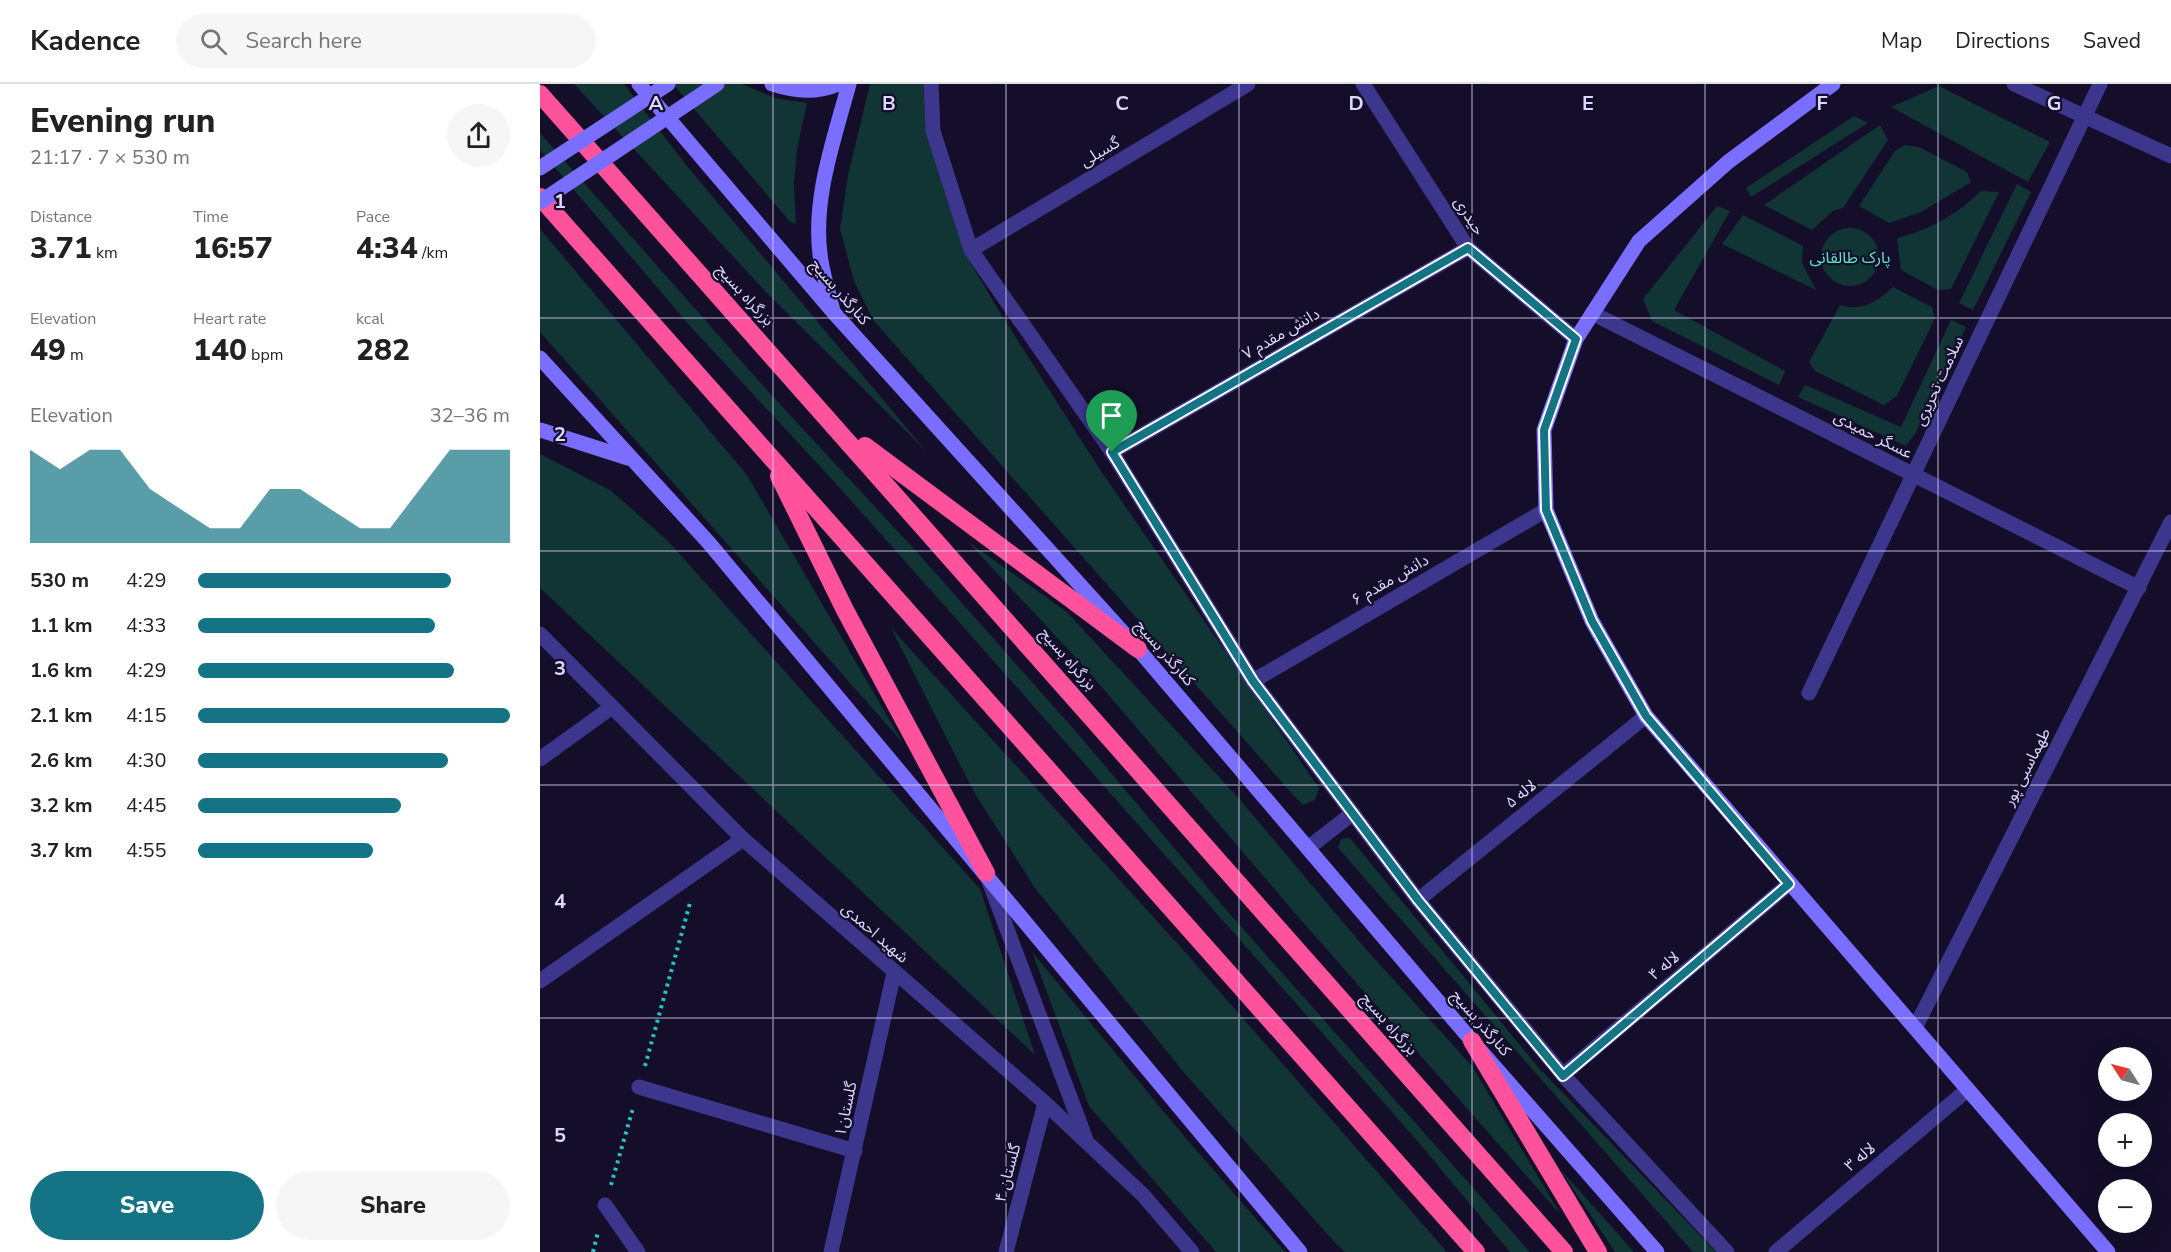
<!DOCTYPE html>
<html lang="en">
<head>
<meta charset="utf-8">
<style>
  body { margin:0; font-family:"Nunito Sans","Noto Sans Arabic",sans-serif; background:#f6f6f6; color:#222; height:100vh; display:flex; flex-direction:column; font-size:22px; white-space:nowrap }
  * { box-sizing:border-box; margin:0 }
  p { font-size:20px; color:#767676 }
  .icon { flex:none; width:33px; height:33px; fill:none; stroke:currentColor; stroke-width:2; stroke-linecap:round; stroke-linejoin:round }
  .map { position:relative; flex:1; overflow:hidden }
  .panel { display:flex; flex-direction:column; background:#fff; width:540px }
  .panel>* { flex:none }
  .needle { width:39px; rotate:306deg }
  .tools { position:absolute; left:1558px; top:963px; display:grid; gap:12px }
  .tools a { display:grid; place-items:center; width:54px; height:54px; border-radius:50%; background:#fff; box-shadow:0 6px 24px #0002; font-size:30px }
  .pin { position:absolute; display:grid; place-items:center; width:51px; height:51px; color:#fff; margin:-62px -26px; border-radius:50% 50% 50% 0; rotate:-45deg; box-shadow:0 0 6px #0007 }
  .pin .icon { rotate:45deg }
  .round { display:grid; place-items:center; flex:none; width:63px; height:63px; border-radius:32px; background:#f6f6f6 }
  .head { display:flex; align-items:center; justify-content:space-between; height:102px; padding:0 30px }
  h1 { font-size:33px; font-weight:800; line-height:45px }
  .metrics { display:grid; grid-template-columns:repeat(3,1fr); gap:9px; height:102px; padding:6px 30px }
  .metrics div { display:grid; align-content:center }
  .metrics b { font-size:30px; font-weight:800 }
  .metrics small { font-size:16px; font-weight:400 }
  .metrics p { font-size:16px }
  .chart { height:168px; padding:12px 30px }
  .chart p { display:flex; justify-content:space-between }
  .chart svg { width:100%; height:108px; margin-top:6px; fill:#147485; opacity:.7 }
  .button { display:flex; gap:12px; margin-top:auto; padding:12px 30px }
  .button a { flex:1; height:69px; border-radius:36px; background:#147485; color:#fff; font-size:24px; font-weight:800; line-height:69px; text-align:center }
  .button a+a { background:#f6f6f6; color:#222 }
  ul { padding:0 30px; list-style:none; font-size:20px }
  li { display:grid; grid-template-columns:96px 72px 1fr; align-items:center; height:45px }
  li i { height:15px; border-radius:8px; background:#147485 }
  header { display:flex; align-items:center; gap:36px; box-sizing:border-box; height:84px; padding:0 30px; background:#fff; border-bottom:2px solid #e0e0e0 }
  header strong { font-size:28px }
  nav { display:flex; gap:33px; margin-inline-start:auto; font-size:21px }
  .search { width:420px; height:54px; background:#f6f6f6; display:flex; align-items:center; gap:15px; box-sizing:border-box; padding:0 21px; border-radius:33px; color:#767676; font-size:22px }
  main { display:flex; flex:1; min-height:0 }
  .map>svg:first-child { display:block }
  .green { fill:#113434 }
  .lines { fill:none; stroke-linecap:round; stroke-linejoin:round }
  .path { stroke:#26c4c3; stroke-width:4; stroke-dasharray:3 4.5; stroke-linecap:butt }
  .street { stroke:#3d368d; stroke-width:15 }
  .secondary { stroke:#796eff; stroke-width:15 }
  .highway { stroke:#ff529c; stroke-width:18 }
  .secondary-bridge { stroke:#796eff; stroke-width:15 }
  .route-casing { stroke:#fff; stroke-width:12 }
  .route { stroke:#147485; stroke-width:8 }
  .grid { fill:none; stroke:#ded7ff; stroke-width:1.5; stroke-opacity:0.55 }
  .labels { text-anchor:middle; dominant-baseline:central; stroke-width:4.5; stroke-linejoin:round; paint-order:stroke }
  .street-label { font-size:16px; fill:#ded7ff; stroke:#140e2a }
  .park-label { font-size:16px; fill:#58eacc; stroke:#140e2a }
  .grid-label { font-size:20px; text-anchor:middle; font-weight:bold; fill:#ded7ff; stroke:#140e2a; stroke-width:4.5; stroke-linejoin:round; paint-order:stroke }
</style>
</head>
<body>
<header>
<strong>Kadence</strong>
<div class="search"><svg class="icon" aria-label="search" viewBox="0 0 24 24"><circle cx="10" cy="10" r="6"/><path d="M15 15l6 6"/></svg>Search here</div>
<nav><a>Map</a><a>Directions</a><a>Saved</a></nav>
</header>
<main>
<section class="panel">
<div class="head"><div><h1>Evening run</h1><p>21:17 · 7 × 530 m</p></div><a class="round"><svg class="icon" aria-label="share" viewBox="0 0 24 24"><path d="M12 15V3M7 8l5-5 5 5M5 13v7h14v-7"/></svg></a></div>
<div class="metrics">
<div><p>Distance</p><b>3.71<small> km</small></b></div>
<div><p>Time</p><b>16:57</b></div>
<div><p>Pace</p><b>4:34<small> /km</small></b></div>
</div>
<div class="metrics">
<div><p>Elevation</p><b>49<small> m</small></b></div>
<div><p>Heart rate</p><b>140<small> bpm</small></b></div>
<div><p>kcal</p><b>282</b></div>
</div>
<div class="chart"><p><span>Elevation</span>32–36 m</p>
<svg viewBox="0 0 160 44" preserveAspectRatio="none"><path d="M0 44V6L10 14L20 6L30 6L40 22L50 30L60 38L70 38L80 22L90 22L100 30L110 38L120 38L130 22L140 6L150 6L160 6V44z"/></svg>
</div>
<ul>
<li><b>530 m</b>4:29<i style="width:81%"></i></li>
<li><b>1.1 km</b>4:33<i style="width:76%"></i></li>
<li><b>1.6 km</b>4:29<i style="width:82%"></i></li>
<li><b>2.1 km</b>4:15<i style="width:100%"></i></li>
<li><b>2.6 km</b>4:30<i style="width:80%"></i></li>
<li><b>3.2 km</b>4:45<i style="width:65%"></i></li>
<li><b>3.7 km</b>4:55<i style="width:56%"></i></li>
</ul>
<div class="button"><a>Save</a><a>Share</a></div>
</section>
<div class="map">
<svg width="1631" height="1168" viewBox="0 0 1631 1168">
  <rect width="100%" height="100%" fill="#140e2a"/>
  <g class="green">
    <polygon points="34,0 84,0 147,82 386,367 224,206"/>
    <polygon points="133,0 202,0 235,14 267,19 257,65 254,101 256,140 250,138"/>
    <polygon points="330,0 383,0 386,46 423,166 459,227 557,381 779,704 775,716 763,721 755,713 333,236 314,197 300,145 308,91"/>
    <polygon points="1399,2 1510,58 1488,98 1351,23"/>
    <polygon points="1314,32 1328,39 1211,113 1206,104"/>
    <polygon points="1340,41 1348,56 1303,124 1293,127 1272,146 1224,121"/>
    <polygon points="0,49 225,304 376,467 539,651 689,829 990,1168 970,1168 874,1053 443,565 299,403 150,242 0,66"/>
    <polygon points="1365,61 1379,63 1427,88 1431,98 1381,128 1349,139 1319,122 1355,67"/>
    <polygon points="1477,100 1491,108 1433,226 1419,219"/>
    <path d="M 1441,107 L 1459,108 L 1411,205 L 1398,206 L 1361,186 L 1357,154 C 1391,145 1416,131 1441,107 Z"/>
    <polygon points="1177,122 1190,127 1134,226 1245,287 1239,301 1112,237 1103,215"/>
    <polygon points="1203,131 1263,162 1262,179 1276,206 1182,160"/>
    <circle cx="1310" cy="173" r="29"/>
    <polygon points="0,145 207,391 363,659 0,248"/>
    <path d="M 1353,203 L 1392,223 L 1395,234 L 1357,312 L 1344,321 L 1275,287 L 1269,278 L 1300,221 C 1322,228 1338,217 1353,203 Z"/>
    <polygon points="1411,236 1426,243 1375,350 1366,362 1258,313 1265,301 1361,343"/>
    <polygon points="0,370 70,406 127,456 440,805 495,971 0,504"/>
    <polygon points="427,457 527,528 702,718 823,862 932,982 1021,1131 760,835 549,588"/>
    <polygon points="351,544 646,869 907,1168 805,1168 796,1160 641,985 495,804 435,710"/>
    <polygon points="810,754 998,983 1176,1168 1153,1168 798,764 801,755"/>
    <polygon points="492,868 644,1052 745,1168 676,1168 549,1022"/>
    <polygon points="1020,1085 1094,1168 1075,1168"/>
  </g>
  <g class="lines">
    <g class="path">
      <polyline points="105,982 150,819"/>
      <polyline points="71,1101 93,1024"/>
      <polyline points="53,1168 58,1148"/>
    </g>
    <g class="street">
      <polyline points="391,0 393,47 431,166 572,368 713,597 878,816 1023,991 1187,1168"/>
      <polyline points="823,0 928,164 1036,255"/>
      <polyline points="1474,0 1631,72"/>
      <polyline points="431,166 708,0"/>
      <polyline points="1052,229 1599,504"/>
      <polyline points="572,368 928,164"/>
      <polyline points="0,550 203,755 505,1019 603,1111 652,1168"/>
      <polyline points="713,597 1006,426"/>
      <polyline points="1269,609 1560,0"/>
      <polyline points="0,675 72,623"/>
      <polyline points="768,764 813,729"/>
      <polyline points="449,797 545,1053"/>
      <polyline points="878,816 1106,632"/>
      <polyline points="0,897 203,755"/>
      <polyline points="1375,944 1631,438"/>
      <polyline points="1023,991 1249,800"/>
      <polyline points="99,1003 315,1067"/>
      <polyline points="65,1121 98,1168"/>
      <polyline points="291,1168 354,889"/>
      <polyline points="466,1168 505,1019"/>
      <polyline points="1236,1168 1427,1006"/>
    </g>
    <g class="secondary">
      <polyline points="99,0 294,229 598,565 932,957 1117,1168"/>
      <path d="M 232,0 C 253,7 277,9 298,0"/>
      <polyline points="1293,0 1188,78 1099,157 1036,255 1004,346 1006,426 1052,537 1106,632 1568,1168"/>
      <path d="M 293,227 C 289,210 284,194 281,177 C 271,118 294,56 309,0"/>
      <polyline points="0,274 169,459 760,1168"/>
      <polyline points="0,346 88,374"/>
    </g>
    <g class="highway">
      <polyline points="0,10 1024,1168"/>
      <polyline points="0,113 936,1168"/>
      <polyline points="325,362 598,565"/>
      <polyline points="239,392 305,526 446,789"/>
      <polyline points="932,957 1058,1168"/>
    </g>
    <g class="secondary-bridge">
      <polyline points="0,84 128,0"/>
      <polyline points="0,118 177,0"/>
    </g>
  </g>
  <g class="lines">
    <defs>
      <polygon id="route" points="928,164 1036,255 1004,346 1006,426 1052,537 1106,632 1249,800 1023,992 878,816 713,597 572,368"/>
    </defs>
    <use href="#route" class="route-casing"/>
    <use href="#route" class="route"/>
  </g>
  <path class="grid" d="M 233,0 L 233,1168M 466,0 L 466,1168M 699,0 L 699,1168M 932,0 L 932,1168M 1165,0 L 1165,1168M 1398,0 L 1398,1168M 0,234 L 1631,234M 0,467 L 1631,467M 0,701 L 1631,701M 0,934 L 1631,934"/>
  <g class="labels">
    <g class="street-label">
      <text transform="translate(560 68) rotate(-31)">گسیلی</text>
      <text transform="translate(929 132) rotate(57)">حیدری</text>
      <text transform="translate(300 208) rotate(49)">کنارگذر بسیج</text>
      <text transform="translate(205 211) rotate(48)">بزرگراه بسیج</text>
      <text transform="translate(741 250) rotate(-30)">دانش مقدم ۷</text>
      <text transform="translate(1399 297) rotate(-65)">سلامت تحریری</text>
      <text transform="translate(1333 351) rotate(27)">عسگر حمیدی</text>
      <text transform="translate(850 496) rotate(-30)">دانش مقدم ۶</text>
      <text transform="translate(625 569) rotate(49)">کنارگذر بسیج</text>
      <text transform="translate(528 575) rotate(49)">بزرگراه بسیج</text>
      <text transform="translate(1487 683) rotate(-63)">طهماسبی پور</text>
      <text transform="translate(981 710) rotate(-39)">لاله ۵</text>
      <text transform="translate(335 849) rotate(41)">شهید احمدی</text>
      <text transform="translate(1124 882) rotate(-40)">لاله ۴</text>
      <text transform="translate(941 939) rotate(49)">کنارگذر بسیج</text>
      <text transform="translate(849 940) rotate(49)">بزرگراه بسیج</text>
      <text transform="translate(306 1025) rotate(-78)">گلستان۱</text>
      <text transform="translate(1320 1073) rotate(-40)">لاله ۳</text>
      <text transform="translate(468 1089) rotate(-75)">گلستان ۴</text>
    </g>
    <g class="park-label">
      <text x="1310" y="174">پارک طالقانی</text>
    </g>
  </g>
  <g class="grid-label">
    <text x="116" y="26">A</text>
    <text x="349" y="26">B</text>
    <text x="582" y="26">C</text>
    <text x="816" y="26">D</text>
    <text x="1048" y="26">E</text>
    <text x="1282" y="26">F</text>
    <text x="1514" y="26">G</text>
    <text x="20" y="124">1</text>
    <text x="20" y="357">2</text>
    <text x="20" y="591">3</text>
    <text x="20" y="824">4</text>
    <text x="20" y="1058">5</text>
  </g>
</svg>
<div class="tools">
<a><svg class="needle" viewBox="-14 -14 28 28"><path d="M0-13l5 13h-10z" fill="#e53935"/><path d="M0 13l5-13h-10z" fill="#767676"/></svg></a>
<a>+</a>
<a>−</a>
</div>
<div class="pin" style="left:572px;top:368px;background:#1e9e55"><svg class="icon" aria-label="arrive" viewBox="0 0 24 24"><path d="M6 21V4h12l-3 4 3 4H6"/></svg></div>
</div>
</main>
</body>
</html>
